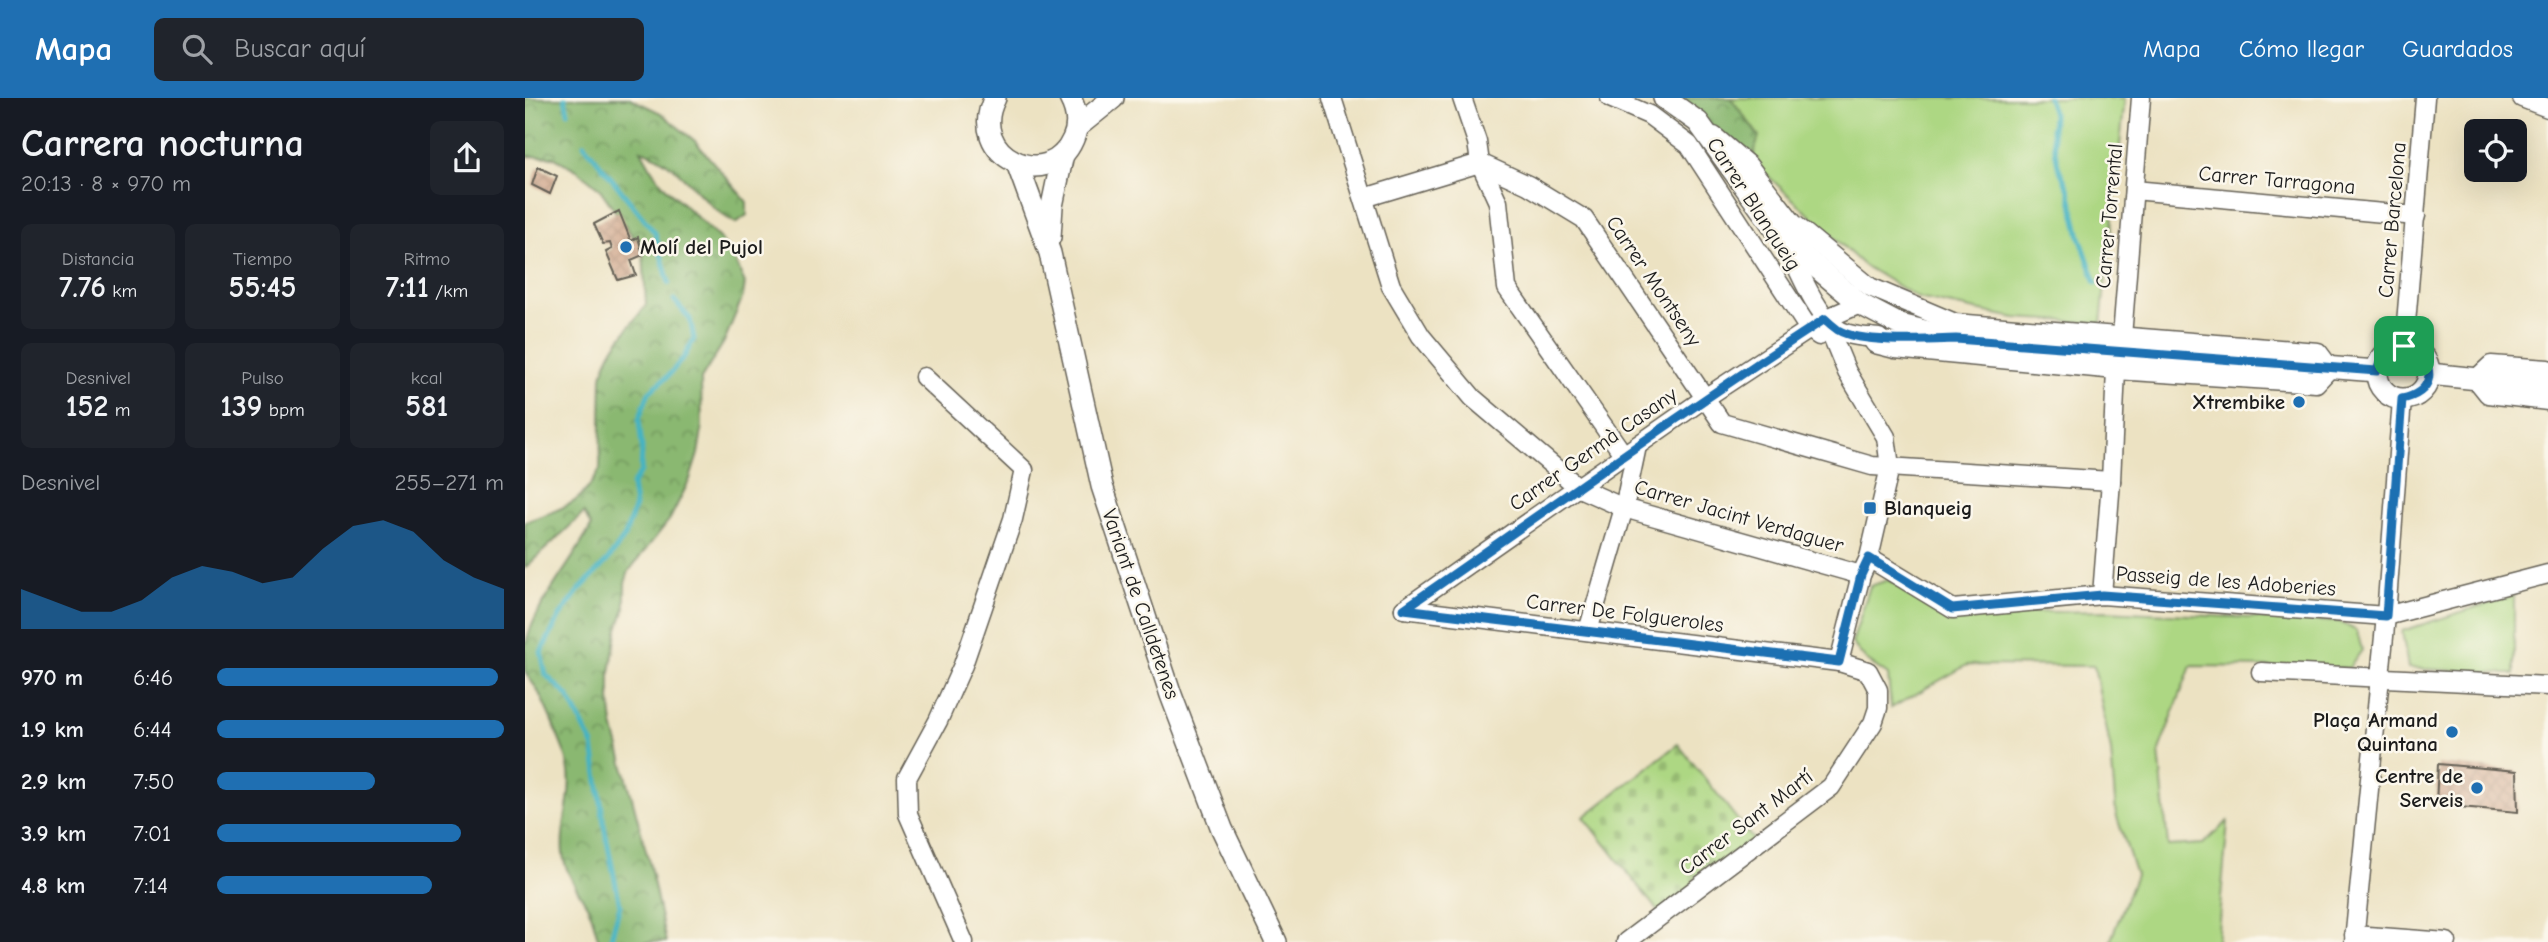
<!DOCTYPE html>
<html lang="es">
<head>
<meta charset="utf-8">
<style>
  body { margin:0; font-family:"Comic Neue",sans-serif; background:#20242c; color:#f1f3f6; height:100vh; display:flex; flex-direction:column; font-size:26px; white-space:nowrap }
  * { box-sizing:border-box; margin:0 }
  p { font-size:23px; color:#9ea1a6 }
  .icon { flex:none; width:38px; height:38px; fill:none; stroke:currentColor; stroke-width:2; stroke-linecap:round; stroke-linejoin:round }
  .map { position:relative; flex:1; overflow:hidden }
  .side { display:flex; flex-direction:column; background:#171b24; width:525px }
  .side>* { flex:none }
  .controls { position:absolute; left:1939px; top:21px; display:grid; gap:14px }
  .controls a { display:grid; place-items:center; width:63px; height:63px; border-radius:10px; background:#171b24; box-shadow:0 7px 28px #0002; font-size:35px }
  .pin { position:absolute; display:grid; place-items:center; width:60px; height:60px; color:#fff; margin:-30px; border-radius:14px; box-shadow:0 4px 10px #0006 }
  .round { display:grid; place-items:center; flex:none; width:74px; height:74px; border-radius:10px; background:#20242c }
  .head { display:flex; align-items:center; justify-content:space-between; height:119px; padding:0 21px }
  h1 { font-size:38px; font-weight:800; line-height:52px }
  .metrics { display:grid; grid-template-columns:repeat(3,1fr); gap:10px; height:119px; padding:7px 21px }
  .metrics div { display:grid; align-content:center; border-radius:10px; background:#20242c; text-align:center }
  .metrics b { font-size:30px; font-weight:800 }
  .metrics small { font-size:19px; font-weight:400 }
  .metrics p { font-size:19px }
  .chart { height:196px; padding:14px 21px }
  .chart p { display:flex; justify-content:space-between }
  .chart svg { width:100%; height:126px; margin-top:7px; fill:#1f6fb2; opacity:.7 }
  ul { padding:0 21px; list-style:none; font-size:23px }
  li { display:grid; grid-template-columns:112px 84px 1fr; align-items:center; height:52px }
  li i { height:18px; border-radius:9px; background:#1f6fb2 }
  header { display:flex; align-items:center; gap:42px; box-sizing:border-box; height:98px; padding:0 35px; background:#1f6fb2; color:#fff }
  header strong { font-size:33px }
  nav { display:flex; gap:38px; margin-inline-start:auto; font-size:24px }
  .search { width:490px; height:63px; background:#20242c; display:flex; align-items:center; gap:18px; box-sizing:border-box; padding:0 24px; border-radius:10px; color:#9ea1a6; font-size:26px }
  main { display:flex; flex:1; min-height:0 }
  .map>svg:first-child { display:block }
  .forest { fill:url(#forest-crowns); stroke:#536a46; stroke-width:2 }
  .cemetery { fill:url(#cemetery-stones); stroke:#647a50; stroke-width:2 }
  .green { fill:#add783; stroke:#647a50; stroke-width:2 }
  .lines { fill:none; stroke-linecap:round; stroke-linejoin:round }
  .stream { stroke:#45b3c2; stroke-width:5 }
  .building { fill:url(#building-cross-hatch) }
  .minor-casing { stroke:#656156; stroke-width:21 }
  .tertiary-casing { stroke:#656156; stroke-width:24 }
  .minor { stroke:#fff; stroke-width:18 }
  .tertiary { stroke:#fff; stroke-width:21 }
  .route-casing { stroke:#fff; stroke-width:14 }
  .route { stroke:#1f6fb2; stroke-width:9 }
  .poi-dot { fill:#1f6fb2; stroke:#fbf7ec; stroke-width:2.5 }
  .labels { text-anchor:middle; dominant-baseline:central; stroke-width:5; stroke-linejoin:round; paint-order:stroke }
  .street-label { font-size:21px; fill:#1c1c1c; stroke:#fbf7ec }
  .poi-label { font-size:21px; font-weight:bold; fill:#1c1c1c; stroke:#fbf7ec; text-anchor:end }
</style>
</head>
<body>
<header>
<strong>Mapa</strong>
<div class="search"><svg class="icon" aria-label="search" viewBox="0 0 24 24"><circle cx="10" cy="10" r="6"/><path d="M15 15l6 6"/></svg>Buscar aquí</div>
<nav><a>Mapa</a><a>Cómo llegar</a><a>Guardados</a></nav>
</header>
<main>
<section class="side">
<div class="head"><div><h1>Carrera nocturna</h1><p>20:13 · 8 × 970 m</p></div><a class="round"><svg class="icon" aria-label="share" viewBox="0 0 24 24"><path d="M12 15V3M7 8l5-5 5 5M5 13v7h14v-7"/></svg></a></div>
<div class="metrics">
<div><p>Distancia</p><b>7.76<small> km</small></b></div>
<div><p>Tiempo</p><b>55:45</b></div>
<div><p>Ritmo</p><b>7:11<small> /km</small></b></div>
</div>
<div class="metrics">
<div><p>Desnivel</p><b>152<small> m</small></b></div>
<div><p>Pulso</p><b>139<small> bpm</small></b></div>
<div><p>kcal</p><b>581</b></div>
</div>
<div class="chart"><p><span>Desnivel</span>255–271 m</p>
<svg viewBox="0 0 160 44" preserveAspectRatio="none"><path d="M0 44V30L10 34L20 38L30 38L40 34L50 26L60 22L70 24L80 28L90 26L100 16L110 8L120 6L130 10L140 20L150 26L160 30V44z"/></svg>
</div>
<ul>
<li><b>970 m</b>6:46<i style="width:98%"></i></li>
<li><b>1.9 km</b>6:44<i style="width:100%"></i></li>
<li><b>2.9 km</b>7:50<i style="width:55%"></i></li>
<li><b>3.9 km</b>7:01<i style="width:85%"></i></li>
<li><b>4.8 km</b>7:14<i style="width:75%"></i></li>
</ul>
</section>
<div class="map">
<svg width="2023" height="844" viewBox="0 0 2023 844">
  <defs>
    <pattern id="forest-crowns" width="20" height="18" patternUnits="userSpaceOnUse" patternTransform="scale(1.75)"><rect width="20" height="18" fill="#8ab871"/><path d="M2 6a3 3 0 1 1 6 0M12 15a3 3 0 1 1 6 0" fill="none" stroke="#70955c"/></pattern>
    <pattern id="cemetery-stones" width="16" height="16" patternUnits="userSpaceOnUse" patternTransform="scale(1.75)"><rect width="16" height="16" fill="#add783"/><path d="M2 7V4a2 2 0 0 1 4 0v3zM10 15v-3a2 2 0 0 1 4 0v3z" fill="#94b871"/></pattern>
    <pattern id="building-cross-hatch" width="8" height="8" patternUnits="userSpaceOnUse" patternTransform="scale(1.75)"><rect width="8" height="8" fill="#d0a68a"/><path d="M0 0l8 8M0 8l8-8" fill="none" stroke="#b28e76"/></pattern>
  </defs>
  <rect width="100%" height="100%" fill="#fbf7ec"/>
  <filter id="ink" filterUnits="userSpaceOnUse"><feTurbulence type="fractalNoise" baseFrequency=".0143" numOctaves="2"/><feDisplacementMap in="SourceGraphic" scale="14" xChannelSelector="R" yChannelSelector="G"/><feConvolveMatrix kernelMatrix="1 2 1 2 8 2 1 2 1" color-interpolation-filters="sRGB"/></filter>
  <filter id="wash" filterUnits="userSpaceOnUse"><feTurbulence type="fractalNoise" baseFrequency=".00686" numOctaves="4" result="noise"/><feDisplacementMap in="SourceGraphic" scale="28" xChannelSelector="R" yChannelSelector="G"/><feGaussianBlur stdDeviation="1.57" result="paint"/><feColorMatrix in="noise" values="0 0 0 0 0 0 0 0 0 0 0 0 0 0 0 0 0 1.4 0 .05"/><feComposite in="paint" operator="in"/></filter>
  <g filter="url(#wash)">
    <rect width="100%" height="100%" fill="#ece2c2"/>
    <g class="forest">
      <path d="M 0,0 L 105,0 L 136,15 L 170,43 L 222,104 L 222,117 L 211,125 C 175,107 157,64 116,52 L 127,72 L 141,90 L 194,140 L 209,160 L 220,185 L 218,198 L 199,244 L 176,281 L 177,332 L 173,356 L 165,381 L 145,421 L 104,473 L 100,485 L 100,510 L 92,534 L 85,574 L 85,600 L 88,627 L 125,768 L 141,844 L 74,844 C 71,832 68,820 63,809 C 54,793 40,775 38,756 C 34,722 53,693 40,656 C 32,635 23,613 13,593 C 10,587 4,582 1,575 C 0,568 0,556 0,549 C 9,506 47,467 66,428 L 59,415 L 0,470 L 0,424 C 38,409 55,410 75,371 L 77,278 C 83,250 104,230 121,207 L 118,153 L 74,90 L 52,72 L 28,59 L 0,58 Z"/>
      <polygon points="1139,0 1206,0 1234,39 1227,63"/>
    </g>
    <polygon class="cemetery" points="1153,646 1230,744 1136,817 1059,719"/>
    <g class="green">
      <polygon points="1206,0 1600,0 1576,225 1490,220 1393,200 1337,166 1227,63 1234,38"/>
      <polygon points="1363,482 1427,516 1580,513 1815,524 1832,533 1837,552 1824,570 1666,568 1634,653 1643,748 1678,746 1703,723 1692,844 1585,844 1611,777 1591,716 1586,653 1569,568 1442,567 1366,610 1363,577 1341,562 1327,545 1345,488"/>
      <polygon points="1989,497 1989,576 1883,570 1877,533"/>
    </g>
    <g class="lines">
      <g class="stream">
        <polyline points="40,0 43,14"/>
        <polyline points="1523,0 1528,16 1527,33 1533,68 1544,92 1555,139 1571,185"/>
        <polyline points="59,46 130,135 144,185"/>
        <polyline points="85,844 95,807 80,733 68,647 43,598 21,577 16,554 35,518 54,492 83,462 100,438 110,408 107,387 116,373 117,350 114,321 124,294 143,278 159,259 169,241 165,221 149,202"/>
      </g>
    </g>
    <g id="blocks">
      <g class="building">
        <polygon points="13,69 32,78 25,96 7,87"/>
        <polygon points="94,113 106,143 113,139 118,157 106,162 111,177 93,182 81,154 87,151 85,145 78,146 69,126"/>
        <polygon points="1913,666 1992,673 1993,714 1911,707"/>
      </g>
    </g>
  </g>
  <g filter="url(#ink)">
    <use href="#blocks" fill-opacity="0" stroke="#656156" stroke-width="2"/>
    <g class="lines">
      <defs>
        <g id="minor">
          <polyline points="807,0 866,188 896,238 948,300 1054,390 1099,410 1336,477"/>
          <polyline points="937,0 952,44 955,65 973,104 982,190 1098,356"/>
          <polyline points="1085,0 1124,17 1164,47 1284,231 1294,238"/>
          <polyline points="1997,0 2023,10"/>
          <polyline points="1189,38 1223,67 1268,125 1345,189 1430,225 1793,254 1805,270 1791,285 1591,272 1370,251 1350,246 1345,239"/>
          <polyline points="955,65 1003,87 1059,121 1197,325 1347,368 1586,383"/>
          <polyline points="1609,92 1891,118"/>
          <polyline points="839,100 955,65"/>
          <path d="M 1261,146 C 1273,170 1293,222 1316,233 C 1328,239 1342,239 1354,240"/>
          <polyline points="1300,221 1322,274 1361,339 1365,369 1344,460 1336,477 1314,564"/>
          <polyline points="1597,239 1616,0"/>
          <polyline points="1879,249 1900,0"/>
          <polyline points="2023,271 1966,267 1951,281 1963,296 2023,303"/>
          <polyline points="399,279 499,372 488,421 438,567 413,623 382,680 383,716 439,844"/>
          <polyline points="1344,460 1428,511 1577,497 1861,518 2023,476"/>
          <polyline points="1577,497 1586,383 1591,272"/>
          <polyline points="879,511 1314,564 1343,573 1353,592 1353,610 1348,625 1306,689 1101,844"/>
          <polyline points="879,511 1180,300 1300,221 1335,206"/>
          <polyline points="1063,533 1099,410 1112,348"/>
          <polyline points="1736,574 2023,588"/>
          <polyline points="1829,837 1922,844"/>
          <polyline points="1829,844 1861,518 1877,301"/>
        </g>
        <g id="tertiary">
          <path d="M 470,0 C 440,57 524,97 548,41 C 554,28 552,13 545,0"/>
          <polyline points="1139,0 1173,24 1257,140 1335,206 1375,227 1431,241 1852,273"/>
          <polyline points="552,29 588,0"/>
          <polyline points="492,65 525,155 577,388 646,597 697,731 751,844"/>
          <polyline points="525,139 527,108 538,56"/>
          <circle cx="1878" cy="275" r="26"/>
          <polyline points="1904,276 2023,288"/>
        </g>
      </defs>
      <use href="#minor" class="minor-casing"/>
      <use href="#tertiary" class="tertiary-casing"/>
      <use href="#minor" class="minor"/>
      <use href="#tertiary" class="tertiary"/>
    </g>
  </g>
  <g class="lines" filter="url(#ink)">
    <defs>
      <path id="route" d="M 1300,221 C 1304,225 1309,229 1313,232 C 1336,246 1403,242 1431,241 L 1852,273 C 1871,211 1942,286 1877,301 L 1861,518 L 1577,497 L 1427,511 L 1344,460 L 1336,477 L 1314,564 L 879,511 C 1019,414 1157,314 1300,221 Z"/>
    </defs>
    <use href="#route" class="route-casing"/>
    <use href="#route" class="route"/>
  </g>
  <g class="poi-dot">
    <circle cx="101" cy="149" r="7"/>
    <circle cx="1774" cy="304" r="7"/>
    <rect x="1338" y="403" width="14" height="14" rx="3.5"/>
    <circle cx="1927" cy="634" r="7"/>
    <circle cx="1952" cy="690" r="7"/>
  </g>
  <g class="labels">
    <g class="street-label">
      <text transform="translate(1752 82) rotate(5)">Carrer Tarragona</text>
      <text transform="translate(1229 106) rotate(57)">Carrer Blanqueig</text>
      <text transform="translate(1584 118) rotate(-85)">Carrer Torrental</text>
      <text transform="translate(1867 122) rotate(-85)">Carrer Barcelona</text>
      <text transform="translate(1129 183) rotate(56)">Carrer Montseny</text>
      <text transform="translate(1068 351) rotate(-35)">Carrer Germà Casany</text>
      <text transform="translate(1214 418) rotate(16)">Carrer Jacint Verdaguer</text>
      <text transform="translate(1701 483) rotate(4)">Passeig de les Adoberies</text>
      <text transform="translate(616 506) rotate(71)">Variant de Calldetenes</text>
      <text transform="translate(1100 515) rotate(7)">Carrer De Folgueroles</text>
      <text transform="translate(1221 724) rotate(-37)">Carrer Sant Martí</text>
    </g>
    <g class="poi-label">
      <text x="115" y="149" text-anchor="start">Molí del Pujol</text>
      <text x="1760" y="304">Xtrembike</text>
      <text x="1359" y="410" text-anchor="start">Blanqueig</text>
      <text x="1913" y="622">Plaça Armand<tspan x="1913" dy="24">Quintana</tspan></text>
      <text x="1938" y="678">Centre de<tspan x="1938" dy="24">Serveis</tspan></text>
    </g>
  </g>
</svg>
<div class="controls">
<a><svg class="icon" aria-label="locate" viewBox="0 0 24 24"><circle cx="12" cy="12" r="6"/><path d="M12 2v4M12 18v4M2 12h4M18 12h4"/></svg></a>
</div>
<div class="pin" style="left:1879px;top:248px;background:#1e9e55"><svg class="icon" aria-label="arrive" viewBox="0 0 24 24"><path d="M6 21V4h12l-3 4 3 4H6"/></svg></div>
</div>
</main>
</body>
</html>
